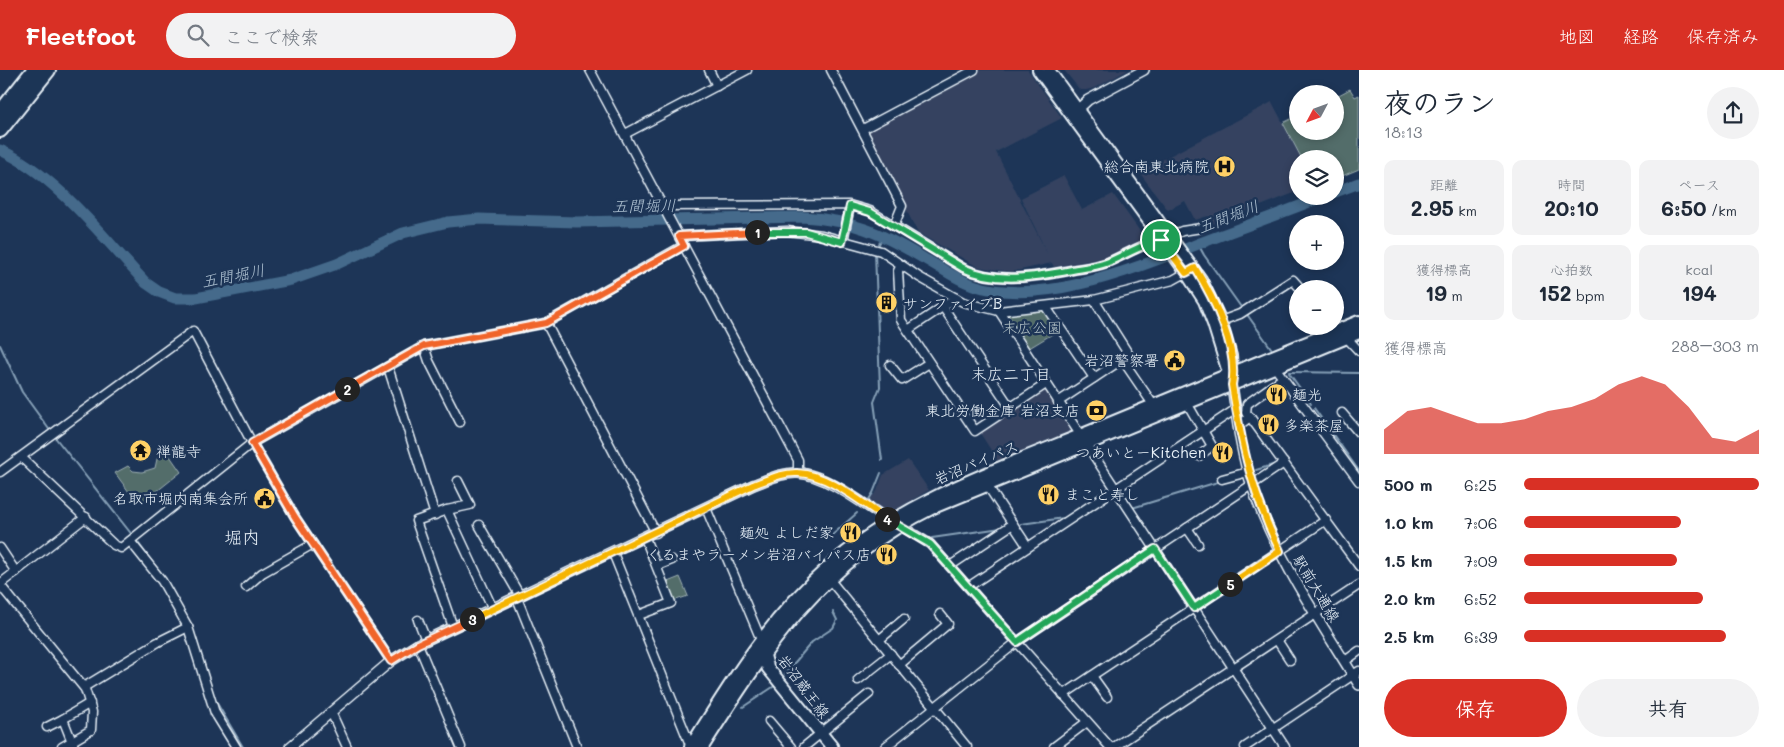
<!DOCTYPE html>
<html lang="ja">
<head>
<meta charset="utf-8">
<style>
  body { margin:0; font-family:Mali,"Klee One",sans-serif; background:#f2f2f3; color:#1f2937; height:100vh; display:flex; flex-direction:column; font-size:19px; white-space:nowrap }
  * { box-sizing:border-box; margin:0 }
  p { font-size:16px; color:#747a83 }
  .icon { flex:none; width:28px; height:28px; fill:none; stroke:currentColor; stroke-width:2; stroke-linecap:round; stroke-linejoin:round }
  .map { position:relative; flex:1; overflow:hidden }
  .panel { display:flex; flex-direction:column; background:#fff; width:425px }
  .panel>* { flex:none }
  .needle { width:32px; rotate:229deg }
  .controls { position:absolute; left:1289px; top:15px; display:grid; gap:10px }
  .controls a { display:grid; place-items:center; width:55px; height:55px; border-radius:50%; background:#fff; box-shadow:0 2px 8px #0003; font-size:25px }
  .pin { position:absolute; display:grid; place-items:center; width:42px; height:42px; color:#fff; margin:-21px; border:2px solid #fff; border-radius:50%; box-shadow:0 1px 5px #0007 }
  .km { position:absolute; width:25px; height:25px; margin:-12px; border-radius:50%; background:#222; color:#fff; font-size:14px; line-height:25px; text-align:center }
  .round { display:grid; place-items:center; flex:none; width:52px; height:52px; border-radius:26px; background:#f2f2f3 }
  .head { display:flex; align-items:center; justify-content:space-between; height:85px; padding:0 25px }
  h1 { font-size:28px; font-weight:700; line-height:38px }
  .metrics { display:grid; grid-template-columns:repeat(3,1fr); gap:8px; height:85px; padding:5px 25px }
  .metrics div { display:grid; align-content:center; border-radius:10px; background:#f2f2f3; text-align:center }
  .metrics b { font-size:21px; font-weight:700 }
  .metrics small { font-size:14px; font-weight:400 }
  .metrics p { font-size:14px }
  .chart { height:140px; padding:10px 25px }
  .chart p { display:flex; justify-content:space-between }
  .chart svg { width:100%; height:90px; margin-top:5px; fill:#d93025; opacity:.7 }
  .primary-button { display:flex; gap:10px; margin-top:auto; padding:10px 25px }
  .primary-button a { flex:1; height:58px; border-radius:30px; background:#d93025; color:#fff; font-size:20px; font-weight:700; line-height:58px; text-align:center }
  .primary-button a+a { background:#f2f2f3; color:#1f2937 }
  ul { padding:0 25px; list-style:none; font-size:16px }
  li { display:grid; grid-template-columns:80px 60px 1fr; align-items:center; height:38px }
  li i { height:12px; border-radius:6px; background:#d93025 }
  header { display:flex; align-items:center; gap:30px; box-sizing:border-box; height:70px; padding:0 25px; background:#d93025; color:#fff }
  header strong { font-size:24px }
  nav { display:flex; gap:28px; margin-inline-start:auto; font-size:18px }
  .search { width:350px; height:45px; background:#f2f2f3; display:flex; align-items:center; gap:12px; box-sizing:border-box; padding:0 18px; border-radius:28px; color:#747a83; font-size:19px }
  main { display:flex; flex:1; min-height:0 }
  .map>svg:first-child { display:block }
  .built { fill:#344361 }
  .green { fill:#536d6b; stroke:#9eafb2 }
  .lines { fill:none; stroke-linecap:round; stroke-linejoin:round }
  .stream { stroke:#86a0b7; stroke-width:2 }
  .river { stroke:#446a8b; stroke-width:11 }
  .minor-casing { stroke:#e8f1f8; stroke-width:11 }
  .tertiary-casing { stroke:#e8f1f8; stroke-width:12 }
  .secondary-casing { stroke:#e8f1f8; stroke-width:14 }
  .primary-casing { stroke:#e8f1f8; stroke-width:15 }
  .trunk-casing { stroke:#e8f1f8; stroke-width:16 }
  .motorway-casing { stroke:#e8f1f8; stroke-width:18 }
  .minor { stroke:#1d3557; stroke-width:8 }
  .tertiary { stroke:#1d3557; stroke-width:9 }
  .secondary { stroke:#1d3557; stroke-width:10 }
  .primary { stroke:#1d3557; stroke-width:11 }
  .trunk { stroke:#1d3557; stroke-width:12 }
  .motorway { stroke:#1d3557; stroke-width:14 }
  .split-1-casing { stroke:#fff; stroke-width:10 }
  .split-2-casing { stroke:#fff; stroke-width:10 }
  .split-3-casing { stroke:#fff; stroke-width:10 }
  .split-4-casing { stroke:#fff; stroke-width:10 }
  .split-5-casing { stroke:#fff; stroke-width:10 }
  .split-6-casing { stroke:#fff; stroke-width:10 }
  .split-1 { stroke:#22a559; stroke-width:6 }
  .split-2 { stroke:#f0652b; stroke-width:6 }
  .split-3 { stroke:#f0652b; stroke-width:6 }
  .split-4 { stroke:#f5b400; stroke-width:6 }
  .split-5 { stroke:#22a559; stroke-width:6 }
  .split-6 { stroke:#f5b400; stroke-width:6 }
  .labels { text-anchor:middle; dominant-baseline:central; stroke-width:5; stroke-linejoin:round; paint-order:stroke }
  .poi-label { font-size:15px; fill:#e8f1f8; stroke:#1d3557; text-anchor:end }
  .park-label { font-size:15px; fill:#b4c3c7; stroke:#1d3557 }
  .street-label { font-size:15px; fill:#e8f1f8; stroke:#1d3557 }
  .water-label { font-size:16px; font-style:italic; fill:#afc2d2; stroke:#1d3557 }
  .neighbourhood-label { font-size:16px; fill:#e8f1f8; stroke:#1d3557 }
  .quarter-label { font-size:18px; fill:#e8f1f8; stroke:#1d3557 }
</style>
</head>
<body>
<header>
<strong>Fleetfoot</strong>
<div class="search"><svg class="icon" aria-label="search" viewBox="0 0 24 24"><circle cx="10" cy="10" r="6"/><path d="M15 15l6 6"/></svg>ここで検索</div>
<nav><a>地図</a><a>経路</a><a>保存済み</a></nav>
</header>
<main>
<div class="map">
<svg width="1359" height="677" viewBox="0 0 1359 677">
  <rect width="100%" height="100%" fill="#1d3557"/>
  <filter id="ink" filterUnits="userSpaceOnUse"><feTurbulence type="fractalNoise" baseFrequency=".02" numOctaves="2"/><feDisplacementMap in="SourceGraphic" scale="10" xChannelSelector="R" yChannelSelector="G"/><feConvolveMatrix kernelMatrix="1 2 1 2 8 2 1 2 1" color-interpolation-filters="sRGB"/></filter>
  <g filter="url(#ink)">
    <g class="built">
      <polygon points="977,0 1028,0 1062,48 996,82 1048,185 1021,128 1064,106 1082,140 1113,124 1147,171 1109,188 1054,197 1052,193 1011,202 978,197 918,163 866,61"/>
      <polygon points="1064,0 1128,0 1095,18 1086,20 1080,20"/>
      <polygon points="1272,32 1302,89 1298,89 1297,122 1213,154 1208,146 1195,150 1185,131 1168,140 1139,102"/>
      <polygon points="1045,318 1074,360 998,391 978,360"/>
      <polygon points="908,390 929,420 887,445 868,431 877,421 883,405"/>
    </g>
    <g class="green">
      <polygon points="1350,19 1355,27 1359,25 1359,99 1335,109 1335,89 1302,89 1283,53 1297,46 1298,61 1335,61 1335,27"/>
      <polygon points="1044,240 1059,260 1026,280 1002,243"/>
      <polygon points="165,379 181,402 146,430 135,430 115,403 128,396 133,401 142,402 155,398 157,389"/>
      <polygon points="680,507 688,526 673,531 665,513"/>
    </g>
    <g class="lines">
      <g class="stream">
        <polyline points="879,174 883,166"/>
        <polyline points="1198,174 1204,185 1243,240"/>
        <polyline points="875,182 880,317 874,332 882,390"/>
        <polyline points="1246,243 1271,278"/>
        <polyline points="0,275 22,322 51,362"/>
        <polyline points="1289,302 1359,303"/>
        <polyline points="1289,303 1305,325"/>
        <polyline points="1309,331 1311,334"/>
        <polyline points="1314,338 1359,401"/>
        <polyline points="54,366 133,466"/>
        <polyline points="1256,400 1276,394"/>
        <polyline points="868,431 873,423 881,403"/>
        <polyline points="1132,438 1221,411"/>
        <polyline points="1021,454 1064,448"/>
        <polyline points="829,468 857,443"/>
        <polyline points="932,468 1001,458"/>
        <polyline points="136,470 162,505"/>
        <polyline points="170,517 187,548"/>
        <polyline points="192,559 206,602"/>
        <polyline points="785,604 812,572 833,558 837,550 833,542"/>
        <polyline points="215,630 243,677"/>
        <polyline points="743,637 773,617"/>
      </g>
      <g class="river">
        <path d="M 0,80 C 57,105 104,169 146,213 L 159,222 L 175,228 L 196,228 L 291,210 L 337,194 L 403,163 L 448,152 L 479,149 L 577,152 L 803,147 C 852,150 881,163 923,188 C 940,197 955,209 973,215 C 1044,239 1145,194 1211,169 C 1249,155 1287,141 1325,126"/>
        <polyline points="1335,122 1359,113"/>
      </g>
      <defs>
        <g id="minor">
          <polyline points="590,0 798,390 798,403"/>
          <polyline points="709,0 717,16"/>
          <polyline points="831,0 902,136 894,156"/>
          <polyline points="863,59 974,0"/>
          <polyline points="625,64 747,0"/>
          <path d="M 664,136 L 849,135 L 870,141 L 963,198 C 997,214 1036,207 1072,200 C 1083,198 1095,197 1106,193 C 1119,188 1150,170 1161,170"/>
          <polyline points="679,166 787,161 822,165 881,181 919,207 963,232 999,241 1094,230 1173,210 1191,200"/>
          <polyline points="1171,166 1182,161 1201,158"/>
          <polyline points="843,171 850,136"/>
          <polyline points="901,195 898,201 901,250 975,361 1046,314"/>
          <polyline points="943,237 1010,337"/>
          <polyline points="1046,237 1094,308"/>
          <polyline points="999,241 1285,677"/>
          <polyline points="1221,251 1240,244 1293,210 1301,219"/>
          <polyline points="546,253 656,463"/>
          <polyline points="908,260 956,228"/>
          <polyline points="1345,266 1359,281"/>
          <polyline points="424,276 429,291 460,352"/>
          <polyline points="1122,289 1154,336"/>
          <polyline points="890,295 902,310 929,293"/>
          <polyline points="1274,296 1359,411"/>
          <polyline points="388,297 435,445"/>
          <polyline points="1058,332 1129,285 1094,230"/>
          <polyline points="1187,333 1212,376 1199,386"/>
          <polyline points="1342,343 1359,363"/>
          <polyline points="1250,347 1246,343 1247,334 1283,308"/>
          <polyline points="1238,356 1250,347 1359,496"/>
          <polyline points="21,387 114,475 121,478 252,373 424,276 546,253 683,176"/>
          <polyline points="0,402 193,261 252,373 295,447 391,591"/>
          <polyline points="1222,409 1248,402"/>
          <polyline points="987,415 1028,477"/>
          <polyline points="706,438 761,570"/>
          <polyline points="447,440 470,435 458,411"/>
          <polyline points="479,455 520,526"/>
          <polyline points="899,455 930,474 1110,677"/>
          <polyline points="1187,458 1198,474"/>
          <polyline points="130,471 162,511 188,557 215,643 236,677"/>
          <polyline points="0,478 16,502"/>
          <polyline points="613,483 691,677"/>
          <polyline points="657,496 672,490"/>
          <polyline points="950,496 1013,454"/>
          <polyline points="829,509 967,677"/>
          <polyline points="0,514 86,447"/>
          <polyline points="0,515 85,619 92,642 91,660 62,677"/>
          <polyline points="246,517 262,503 313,474"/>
          <polyline points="968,517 1236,339"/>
          <polyline points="517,528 577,677"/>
          <polyline points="639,545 671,533 645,468"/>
          <polyline points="418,550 426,570"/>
          <polyline points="453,557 416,451 447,440 493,539"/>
          <polyline points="879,570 904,549"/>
          <polyline points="1277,570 1290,590"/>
          <polyline points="418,574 461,677"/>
          <polyline points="1345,591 1359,581"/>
          <polyline points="899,595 948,554 940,544"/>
          <polyline points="1092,606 1107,627"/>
          <polyline points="858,610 891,584"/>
          <polyline points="84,617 158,572 188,557"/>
          <polyline points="1063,625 1326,450"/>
          <polyline points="331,642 347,677"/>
          <polyline points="63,649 90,633"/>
          <polyline points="769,651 791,677"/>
          <polyline points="47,657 63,649 74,677"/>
          <polyline points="804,677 869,624"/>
          <polyline points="885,677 1017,572 1284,393"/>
          <polyline points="1054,677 1087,652"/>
          <polyline points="1114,677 1359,515"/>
          <polyline points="1245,677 1359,601"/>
        </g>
        <g id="tertiary">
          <polyline points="1073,44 1088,30 1144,0"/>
          <path d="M 1232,315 C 1237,349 1241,384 1252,416 C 1276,488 1320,551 1359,615"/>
          <path d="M 290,677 L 391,591 L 418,574 L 753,415 C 767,410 783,402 798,403 C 826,404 866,436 890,451"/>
        </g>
        <g id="secondary">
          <polyline points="1038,0 1182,197 1204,231 1213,254 1231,312"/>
          <polyline points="1049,0 1201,209 1221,251 1231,286 1233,309"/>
        </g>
        <polyline id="primary" points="762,577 768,598 832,677"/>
        <g id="trunk">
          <path d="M 691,677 C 731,613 770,549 827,499 C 901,432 999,399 1090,362 C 1180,325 1269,288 1359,252"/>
          <path d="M 702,677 C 766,576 821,492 933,437 L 1359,262"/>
        </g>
        <g id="motorway">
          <polyline points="0,43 34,0"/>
          <polyline points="0,60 48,0"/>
        </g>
      </defs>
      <use href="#minor" class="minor-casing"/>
      <use href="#tertiary" class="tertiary-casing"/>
      <use href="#secondary" class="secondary-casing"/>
      <use href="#primary" class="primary-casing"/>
      <use href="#trunk" class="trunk-casing"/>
      <use href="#motorway" class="motorway-casing"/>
      <use href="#minor" class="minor"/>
      <use href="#tertiary" class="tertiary"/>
      <use href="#secondary" class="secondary"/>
      <use href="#primary" class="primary"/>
      <use href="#trunk" class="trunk"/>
      <use href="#motorway" class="motorway"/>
    </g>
  </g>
  <g class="lines" filter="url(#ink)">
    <defs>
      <path id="split-1" d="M 757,162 L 806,162 L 842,172 L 850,136 L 870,142 L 963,198 C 997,214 1036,207 1072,200 C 1083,198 1095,197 1106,193 C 1119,188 1151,170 1161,170"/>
      <polyline id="split-2" points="347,319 424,276 546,253 684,176 679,166 757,162"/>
      <polyline id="split-3" points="347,319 252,373 295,447 391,591 418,574 472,549"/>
      <path id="split-4" d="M 472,549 L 753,415 C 767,410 783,402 798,403 C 828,404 863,434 887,449"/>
      <polyline id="split-5" points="887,449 930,474 1017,572 1155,479 1194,538 1230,514"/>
      <path id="split-6" d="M 1161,170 L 1186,203 L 1195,198 C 1214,228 1239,280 1232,315 C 1242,377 1252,424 1280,481 L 1230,514"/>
    </defs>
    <use href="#split-1" class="split-1-casing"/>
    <use href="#split-2" class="split-2-casing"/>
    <use href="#split-3" class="split-3-casing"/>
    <use href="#split-4" class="split-4-casing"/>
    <use href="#split-5" class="split-5-casing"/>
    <use href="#split-6" class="split-6-casing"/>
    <use href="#split-1" class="split-1"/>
    <use href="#split-2" class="split-2"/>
    <use href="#split-3" class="split-3"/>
    <use href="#split-4" class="split-4"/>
    <use href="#split-5" class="split-5"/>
    <use href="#split-6" class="split-6"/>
  </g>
  <defs>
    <symbol id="hospital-disc" viewBox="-11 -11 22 22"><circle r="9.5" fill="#ffd166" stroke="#1d3557"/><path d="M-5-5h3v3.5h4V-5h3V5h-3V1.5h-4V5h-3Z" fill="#111"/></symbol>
    <symbol id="building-disc" viewBox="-11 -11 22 22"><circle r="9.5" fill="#ffd166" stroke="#1d3557"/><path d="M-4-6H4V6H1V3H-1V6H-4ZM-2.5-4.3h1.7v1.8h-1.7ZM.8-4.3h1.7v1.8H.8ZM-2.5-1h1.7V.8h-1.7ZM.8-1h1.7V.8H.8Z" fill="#111"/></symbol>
    <symbol id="civic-disc" viewBox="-11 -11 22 22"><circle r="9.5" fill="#ffd166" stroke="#1d3557"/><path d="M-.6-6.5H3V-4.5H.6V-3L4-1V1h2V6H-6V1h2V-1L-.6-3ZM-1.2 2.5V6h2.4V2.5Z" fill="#111"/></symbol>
    <symbol id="restaurant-disc" viewBox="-11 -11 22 22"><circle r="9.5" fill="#ffd166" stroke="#1d3557"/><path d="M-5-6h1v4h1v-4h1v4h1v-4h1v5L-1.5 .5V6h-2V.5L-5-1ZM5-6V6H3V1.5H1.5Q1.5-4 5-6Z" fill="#111"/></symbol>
    <symbol id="bank-disc" viewBox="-11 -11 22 22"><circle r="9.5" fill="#ffd166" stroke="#1d3557"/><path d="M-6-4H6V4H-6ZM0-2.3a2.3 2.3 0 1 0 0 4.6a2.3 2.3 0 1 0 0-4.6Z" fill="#111"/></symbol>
    <symbol id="temple-disc" viewBox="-11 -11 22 22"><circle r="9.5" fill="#ffd166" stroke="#1d3557"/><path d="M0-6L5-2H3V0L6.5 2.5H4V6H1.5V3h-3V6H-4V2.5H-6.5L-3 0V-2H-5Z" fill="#111"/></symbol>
  </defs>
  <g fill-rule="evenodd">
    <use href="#hospital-disc" x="1212" y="84" width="25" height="25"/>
    <use href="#building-disc" x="874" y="220" width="25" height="25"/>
    <use href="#civic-disc" x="1162" y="278" width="25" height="25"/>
    <use href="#restaurant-disc" x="1264" y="312" width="25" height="25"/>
    <use href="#bank-disc" x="1084" y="328" width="25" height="25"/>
    <use href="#restaurant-disc" x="1256" y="342" width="25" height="25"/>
    <use href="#temple-disc" x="128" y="368" width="25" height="25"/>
    <use href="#restaurant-disc" x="1210" y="370" width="25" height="25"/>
    <use href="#restaurant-disc" x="1036" y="412" width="25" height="25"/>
    <use href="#civic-disc" x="252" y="416" width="25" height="25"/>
    <use href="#restaurant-disc" x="838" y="450" width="25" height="25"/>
    <use href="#restaurant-disc" x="874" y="472" width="25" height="25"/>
  </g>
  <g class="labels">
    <g class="poi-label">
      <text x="1209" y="96">総合南東北病院</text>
      <text x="903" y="233" text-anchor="start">サンファイブB</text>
      <text x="1159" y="290">岩沼警察署</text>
      <text x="1292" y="324" text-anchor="start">麺光</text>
      <text x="1080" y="340">東北労働金庫 岩沼支店</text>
      <text x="1284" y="355" text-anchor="start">多楽茶屋</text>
      <text x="156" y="381" text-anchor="start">禅龍寺</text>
      <text x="1206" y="382">つあいとーKitchen</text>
      <text x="1065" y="424" text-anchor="start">まこと寿し</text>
      <text x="248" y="428">名取市堀内南集会所</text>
      <text x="834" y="462">麺処 よしだ家</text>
      <text x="871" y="484">くるまやラーメン岩沼バイパス店</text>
    </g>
    <g class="park-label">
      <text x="1032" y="257">末広公園</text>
    </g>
    <g class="street-label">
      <text transform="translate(976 392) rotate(-23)">岩沼バイパス</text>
      <text transform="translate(1317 518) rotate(59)">駅前大通線</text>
      <text transform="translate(804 616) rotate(53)">岩沼蔵王線</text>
    </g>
    <g class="water-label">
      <text transform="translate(644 135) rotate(-1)">五間堀川</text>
      <text transform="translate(1228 146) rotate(-21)">五間堀川</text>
      <text transform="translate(233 205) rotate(-11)">五間堀川</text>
    </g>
    <g class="neighbourhood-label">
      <text x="1011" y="303">末広二丁目</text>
    </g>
    <g class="quarter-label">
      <text x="242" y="467">堀内</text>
    </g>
  </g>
</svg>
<div class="controls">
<a><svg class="needle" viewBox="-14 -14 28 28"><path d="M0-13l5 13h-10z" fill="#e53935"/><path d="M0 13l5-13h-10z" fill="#747a83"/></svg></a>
<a><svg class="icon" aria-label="layers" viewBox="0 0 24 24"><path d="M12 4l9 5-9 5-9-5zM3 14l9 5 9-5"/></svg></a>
<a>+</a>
<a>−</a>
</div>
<div class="pin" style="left:1161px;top:170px;background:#1e9e55"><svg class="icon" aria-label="arrive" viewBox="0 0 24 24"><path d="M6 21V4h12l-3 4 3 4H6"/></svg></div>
<b class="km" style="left:757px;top:162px">1</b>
<b class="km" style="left:347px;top:319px">2</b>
<b class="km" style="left:472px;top:549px">3</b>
<b class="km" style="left:887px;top:449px">4</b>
<b class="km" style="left:1230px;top:514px">5</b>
</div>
<section class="panel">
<div class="head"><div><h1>夜のラン</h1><p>18:13</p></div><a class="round"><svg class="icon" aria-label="share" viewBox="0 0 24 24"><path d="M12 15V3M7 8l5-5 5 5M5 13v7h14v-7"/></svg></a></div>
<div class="metrics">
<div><p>距離</p><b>2.95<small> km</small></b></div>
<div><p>時間</p><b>20:10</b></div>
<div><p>ペース</p><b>6:50<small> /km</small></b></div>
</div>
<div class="metrics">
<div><p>獲得標高</p><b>19<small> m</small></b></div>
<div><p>心拍数</p><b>152<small> bpm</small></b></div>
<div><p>kcal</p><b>194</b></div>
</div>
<div class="chart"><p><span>獲得標高</span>288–303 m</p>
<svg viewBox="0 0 160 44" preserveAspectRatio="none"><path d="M0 44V32L10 23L20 21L30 25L40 29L50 29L60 27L70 23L80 21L90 17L100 10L110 6L120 10L130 21L140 36L150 38L160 32V44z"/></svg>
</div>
<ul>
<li><b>500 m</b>6:25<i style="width:100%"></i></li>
<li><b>1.0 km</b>7:06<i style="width:67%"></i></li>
<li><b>1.5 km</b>7:09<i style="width:65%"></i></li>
<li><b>2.0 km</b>6:52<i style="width:76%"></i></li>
<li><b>2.5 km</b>6:39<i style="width:86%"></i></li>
</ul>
<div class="primary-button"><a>保存</a><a>共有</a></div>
</section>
</main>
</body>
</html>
